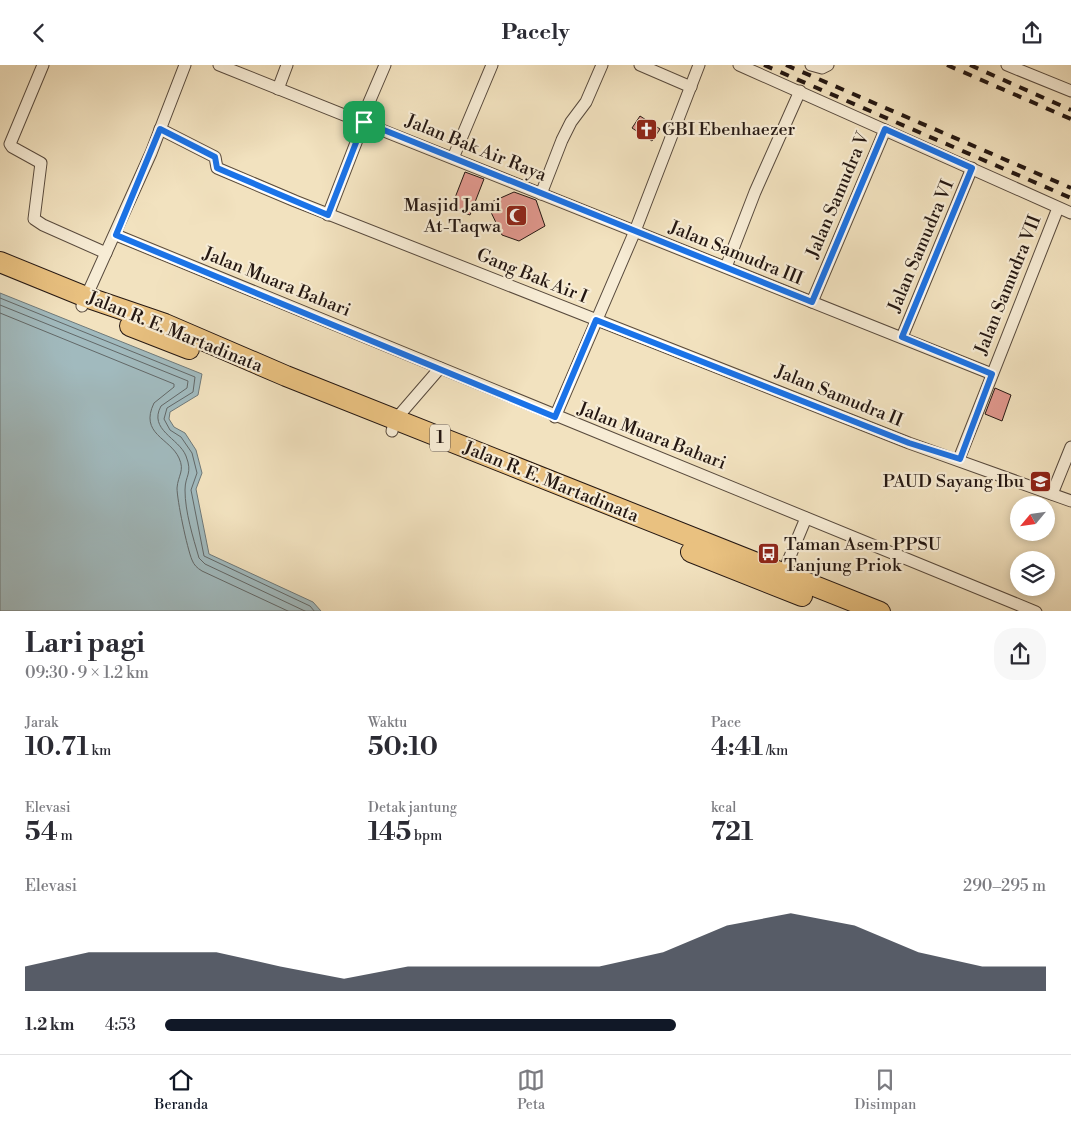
<!DOCTYPE html>
<html lang="id">
<head>
<meta charset="utf-8">
<style>
  body { margin:0; font-family:"Libre Bodoni",serif; background:#f7f7f7; color:#2b2b33; height:100vh; display:flex; flex-direction:column; font-size:19px; white-space:nowrap }
  * { box-sizing:border-box; margin:0 }
  p { font-size:16px; color:#7c7c81 }
  .icon { flex:none; width:28px; height:28px; fill:none; stroke:currentColor; stroke-width:2; stroke-linecap:round; stroke-linejoin:round }
  .map { position:relative; height:546px; overflow:hidden }
  .panel { display:flex; flex-direction:column; background:#fff; flex:1 }
  .panel>* { flex:none }
  .needle { width:32px; rotate:241deg }
  .fabs { position:absolute; left:1010px; top:431px; display:grid; gap:10px }
  .fabs a { display:grid; place-items:center; width:45px; height:45px; border-radius:50%; background:#fff; box-shadow:0 2px 8px #0003; font-size:25px }
  .pin { position:absolute; display:grid; place-items:center; width:42px; height:42px; color:#fff; margin:-21px; border-radius:10px; box-shadow:0 2px 8px #0006 }
  .round { display:grid; place-items:center; flex:none; width:52px; height:52px; border-radius:20px; background:#f7f7f7 }
  .head { display:flex; align-items:center; justify-content:space-between; height:85px; padding:0 25px }
  h1 { font-size:28px; font-weight:700; line-height:38px }
  .figures { display:grid; grid-template-columns:repeat(3,1fr); gap:8px; height:85px; padding:5px 25px }
  .figures div { display:grid; align-content:center }
  .figures b { font-size:25px; font-weight:700 }
  .figures small { font-size:14px; font-weight:400 }
  .figures p { font-size:14px }
  .chart { height:140px; padding:10px 25px }
  .chart p { display:flex; justify-content:space-between }
  .chart svg { width:100%; height:90px; margin-top:5px; fill:#111827; opacity:.7 }
  ul { padding:0 25px; list-style:none; font-size:16px }
  li { display:grid; grid-template-columns:80px 60px 1fr; align-items:center; height:38px }
  li i { height:12px; border-radius:6px; background:#111827 }
  header { display:flex; justify-content:space-between; align-items:center; height:65px; padding:0 25px; background:#fff; font-size:22px; font-weight:700 }
  .tabs { display:flex; justify-content:space-around; align-items:center; height:70px; border-top:1px solid #e1e1e2; background:#fff; font-size:14px; color:#7c7c81 }
  .tabs a { display:grid; justify-items:center; gap:2px }
  .tabs .current { color:#111827 }
  .map>svg:first-child { display:block }
  .water { fill:#a1babe; stroke:#6f7979 }
  .lines { fill:none; stroke-linecap:round; stroke-linejoin:round }
  .shore { stroke:#626868; stroke-width:1 }
  .building { fill:#e0978d; stroke:#241712 }
  .minor-casing { stroke:#584a3d; stroke-width:13 }
  .trunk-casing { stroke:#241712; stroke-width:22 }
  .minor { stroke:#f7ecd5; stroke-width:11 }
  .trunk { stroke:#e9c180; stroke-width:20 }
  .rail { stroke:#241712; stroke-width:4; stroke-dasharray:9 9; stroke-linecap:butt }
  .route-casing { stroke:#fff; stroke-width:10 }
  .route { stroke:#1a73e8; stroke-width:6 }
  .labels { text-anchor:middle; dominant-baseline:central; stroke-width:4.5; stroke-linejoin:round; paint-order:stroke }
  .shield { fill:#f7ecd5; stroke:#63574c; stroke-width:1 }
  .shield-label { font-size:16px; font-weight:bold; fill:#241712 }
  .poi-label { font-size:18px; fill:#241712; stroke:#f7ecd5; text-anchor:start }
  .street-label { font-size:18px; fill:#241712; stroke:#f7ecd5 }
</style>
</head>
<body>
<header><svg class="icon" aria-label="back" viewBox="0 0 24 24"><path d="M15 5l-7 7 7 7"/></svg>Pacely<svg class="icon" aria-label="share" viewBox="0 0 24 24"><path d="M12 15V3M7 8l5-5 5 5M5 13v7h14v-7"/></svg></header>
<div class="map">
<svg width="1071" height="547" viewBox="0 0 1071 547">
  <rect width="100%" height="100%" fill="#f2e2bf"/>
  <filter id="stains"><feTurbulence type="fractalNoise" baseFrequency=".004" numOctaves="4"/><feColorMatrix values="0 0 0 0 .2 0 0 0 0 .09 0 0 0 0 .02 0 0 0 .5 -.17"/></filter>
  <radialGradient id="worn" r=".72"><stop offset=".6" stop-color="#630" stop-opacity="0"/><stop offset="1" stop-color="#630" stop-opacity=".3"/></radialGradient>
  <polygon class="water" points="0,228 202,309 198,330 170,347 169,354 174,362 185,368 196,385 202,408 196,424 209,489 313,537 321,546 0,546"/>
  <g class="lines">
    <g class="shore">
      <polyline points="0,233 195,312 193,327 167,343 164,354 170,365 181,372 192,388 197,408 191,425 204,491 310,541 315,547"/>
      <path d="M 0,240 L 188,316 L 187,323 L 161,341 C 148,365 179,373 186,391 C 193,409 185,410 185,425 C 185,447 193,472 199,493 L 205,499 L 307,547"/>
      <path d="M 0,248 L 174,319 L 174,322 L 154,338 C 139,369 170,373 179,393 C 185,406 178,410 177,423 C 177,435 187,483 192,495 C 194,500 197,503 202,506 L 290,547"/>
    </g>
  </g>
  <g class="building">
    <polygon points="640,51 660,64 652,76 632,63"/>
    <polygon points="465,107 484,114 470,150 451,143"/>
    <polygon points="514,127 536,135 545,161 519,176 502,170 487,139"/>
    <polygon points="995,323 1011,330 1002,356 985,349"/>
  </g>
  <g class="lines">
    <defs>
      <g id="minor">
        <polyline points="43,0 10,79 12,82 41,98 34,154 43,160 106,188"/>
        <polyline points="219,0 992,309"/>
        <polyline points="640,0 691,22"/>
        <polyline points="739,0 1071,148"/>
        <polyline points="811,0 822,3 828,0"/>
        <polyline points="1007,0 1071,26"/>
        <polyline points="278,24 287,0"/>
        <polyline points="361,56 385,0"/>
        <polyline points="160,64 215,92 217,103 295,136 909,378 1071,436"/>
        <polyline points="453,93 492,0"/>
        <polyline points="541,129 562,75 571,57 586,37 602,0"/>
        <polyline points="328,150 364,57"/>
        <polyline points="116,170 1036,547"/>
        <polyline points="726,202 755,127 800,26"/>
        <polyline points="812,237 885,65"/>
        <polyline points="82,241 151,88 185,0"/>
        <polyline points="902,272 972,103"/>
        <polyline points="555,352 635,166 699,0"/>
        <polyline points="392,366 395,355 440,303"/>
        <polyline points="959,394 1058,143"/>
        <polyline points="1052,429 1071,382"/>
        <polyline points="781,513 806,453"/>
      </g>
      <g id="trunk">
        <polyline points="0,197 86,232 165,259 286,311 880,547"/>
        <polyline points="130,261 189,284"/>
        <polyline points="691,487 802,531"/>
      </g>
    </defs>
    <use href="#minor" class="minor-casing"/>
    <use href="#trunk" class="trunk-casing"/>
    <use href="#minor" class="minor"/>
    <use href="#trunk" class="trunk"/>
    <g class="rail">
      <polyline points="764,0 1071,133"/>
      <polyline points="786,0 1071,123"/>
      <polyline points="947,0 1071,54"/>
      <polyline points="970,0 1071,45"/>
    </g>
  </g>
  <g class="lines">
    <defs>
      <polygon id="route" points="364,57 812,237 885,64 972,103 902,272 992,309 960,394 909,378 596,255 555,352 116,170 160,64 215,92 217,103 328,150"/>
    </defs>
    <use href="#route" class="route-casing"/>
    <use href="#route" class="route"/>
  </g>
  <defs>
    <symbol id="church-square" viewBox="-11 -11 22 22"><rect x="-9" y="-9" width="18" height="18" rx="4" fill="#8f2418" stroke="#f7ecd5"/><path d="M-1.2-6h2.4v3.5h3.3v2.4h-3.3V6h-2.4V-.1h-3.3v-2.4h3.3Z" fill="#fff"/></symbol>
    <symbol id="mosque-square" viewBox="-11 -11 22 22"><rect x="-9" y="-9" width="18" height="18" rx="4" fill="#8f2418" stroke="#f7ecd5"/><path d="M3.5-4.9A6 6 0 1 0 3.5 4.9A5 5 0 1 1 3.5-4.9Z" fill="#fff"/></symbol>
    <symbol id="school-square" viewBox="-11 -11 22 22"><rect x="-9" y="-9" width="18" height="18" rx="4" fill="#8f2418" stroke="#f7ecd5"/><path d="M0-5L7-2L0 1L-7-2ZM-4 1L0 2.5L4 1V4Q0 6-4 4Z" fill="#fff"/></symbol>
    <symbol id="bus-square" viewBox="-11 -11 22 22"><rect x="-9" y="-9" width="18" height="18" rx="4" fill="#8f2418" stroke="#f7ecd5"/><path d="M-5-6H5V4H4V6H2V4H-2V6H-4V4H-5ZM-3.5-4V0h7V-4ZM-3.5 1.2v1.5H-2V1.2ZM2 1.2v1.5H3.5V1.2Z" fill="#fff"/></symbol>
  </defs>
  <g fill-rule="evenodd">
    <use href="#church-square" x="634" y="52" width="25" height="25"/>
    <use href="#mosque-square" x="504" y="138" width="25" height="25"/>
    <use href="#school-square" x="1028" y="404" width="25" height="25"/>
    <use href="#bus-square" x="756" y="476" width="25" height="25"/>
  </g>
  <g class="labels">
    <rect class="shield" x="430" y="359.5" width="20" height="27" rx="4"/>
    <g class="shield-label">
      <text x="440" y="373">1</text>
    </g>
    <g class="poi-label">
      <text x="662" y="64">GBI Ebenhaezer</text>
      <text x="501" y="140" text-anchor="end">Masjid Jami<tspan x="501" dy="21">At-Taqwa</tspan></text>
      <text x="1024" y="416" text-anchor="end">PAUD Sayang Ibu</text>
      <text x="784" y="479">Taman Asem PPSU<tspan x="784" dy="21">Tanjung Priok</tspan></text>
    </g>
    <g class="street-label">
      <text transform="translate(476 83) rotate(22)">Jalan Bak Air Raya</text>
      <text transform="translate(838 130) rotate(-67)">Jalan Samudra V</text>
      <text transform="translate(921 181) rotate(-67)">Jalan Samudra VI</text>
      <text transform="translate(736 188) rotate(22)">Jalan Samudra III</text>
      <text transform="translate(532 211) rotate(22)">Gang Bak Air I</text>
      <text transform="translate(277 217) rotate(22)">Jalan Muara Bahari</text>
      <text transform="translate(1008 220) rotate(-68)">Jalan Samudra VII</text>
      <text transform="translate(175 267) rotate(22)">Jalan R. E. Martadinata</text>
      <text transform="translate(839 331) rotate(22)">Jalan Samudra II</text>
      <text transform="translate(652 371) rotate(21)">Jalan Muara Bahari</text>
      <text transform="translate(551 417) rotate(22)">Jalan R. E. Martadinata</text>
    </g>
  </g>
  <rect width="100%" height="100%" filter="url(#stains)"/>
  <rect width="100%" height="100%" fill="url(#worn)"/>
</svg>
<div class="fabs">
<a><svg class="needle" viewBox="-14 -14 28 28"><path d="M0-13l5 13h-10z" fill="#e53935"/><path d="M0 13l5-13h-10z" fill="#7c7c81"/></svg></a>
<a><svg class="icon" aria-label="layers" viewBox="0 0 24 24"><path d="M12 4l9 5-9 5-9-5zM3 14l9 5 9-5"/></svg></a>
</div>
<div class="pin" style="left:364px;top:57px;background:#1e9e55"><svg class="icon" aria-label="arrive" viewBox="0 0 24 24"><path d="M6 21V4h12l-3 4 3 4H6"/></svg></div>
</div>
<section class="panel">
<div class="head"><div><h1>Lari pagi</h1><p>09:30 · 9 × 1.2 km</p></div><a class="round"><svg class="icon" aria-label="share" viewBox="0 0 24 24"><path d="M12 15V3M7 8l5-5 5 5M5 13v7h14v-7"/></svg></a></div>
<div class="figures">
<div><p>Jarak</p><b>10.71<small> km</small></b></div>
<div><p>Waktu</p><b>50:10</b></div>
<div><p>Pace</p><b>4:41<small> /km</small></b></div>
</div>
<div class="figures">
<div><p>Elevasi</p><b>54<small> m</small></b></div>
<div><p>Detak jantung</p><b>145<small> bpm</small></b></div>
<div><p>kcal</p><b>721</b></div>
</div>
<div class="chart"><p><span>Elevasi</span>290–295 m</p>
<svg viewBox="0 0 160 44" preserveAspectRatio="none"><path d="M0 44V32L10 25L20 25L30 25L40 32L50 38L60 32L70 32L80 32L90 32L100 25L110 12L120 6L130 12L140 25L150 32L160 32V44z"/></svg>
</div>
<ul>
<li><b>1.2 km</b>4:53<i style="width:58%"></i></li>
</ul>
</section>
<nav class="tabs">
<a class="current"><svg class="icon" aria-label="home" viewBox="0 0 24 24"><path d="M3 11l9-7 9 7M6 9v11h12V9"/></svg>Beranda</a>
<a><svg class="icon" aria-label="map" viewBox="0 0 24 24"><path d="M3 6l6-2 6 2 6-2v14l-6 2-6-2-6 2zM9 4v14M15 6v14"/></svg>Peta</a>
<a><svg class="icon" aria-label="saved" viewBox="0 0 24 24"><path d="M7 4h10v16l-5-4-5 4z"/></svg>Disimpan</a>
</nav>
</body>
</html>
